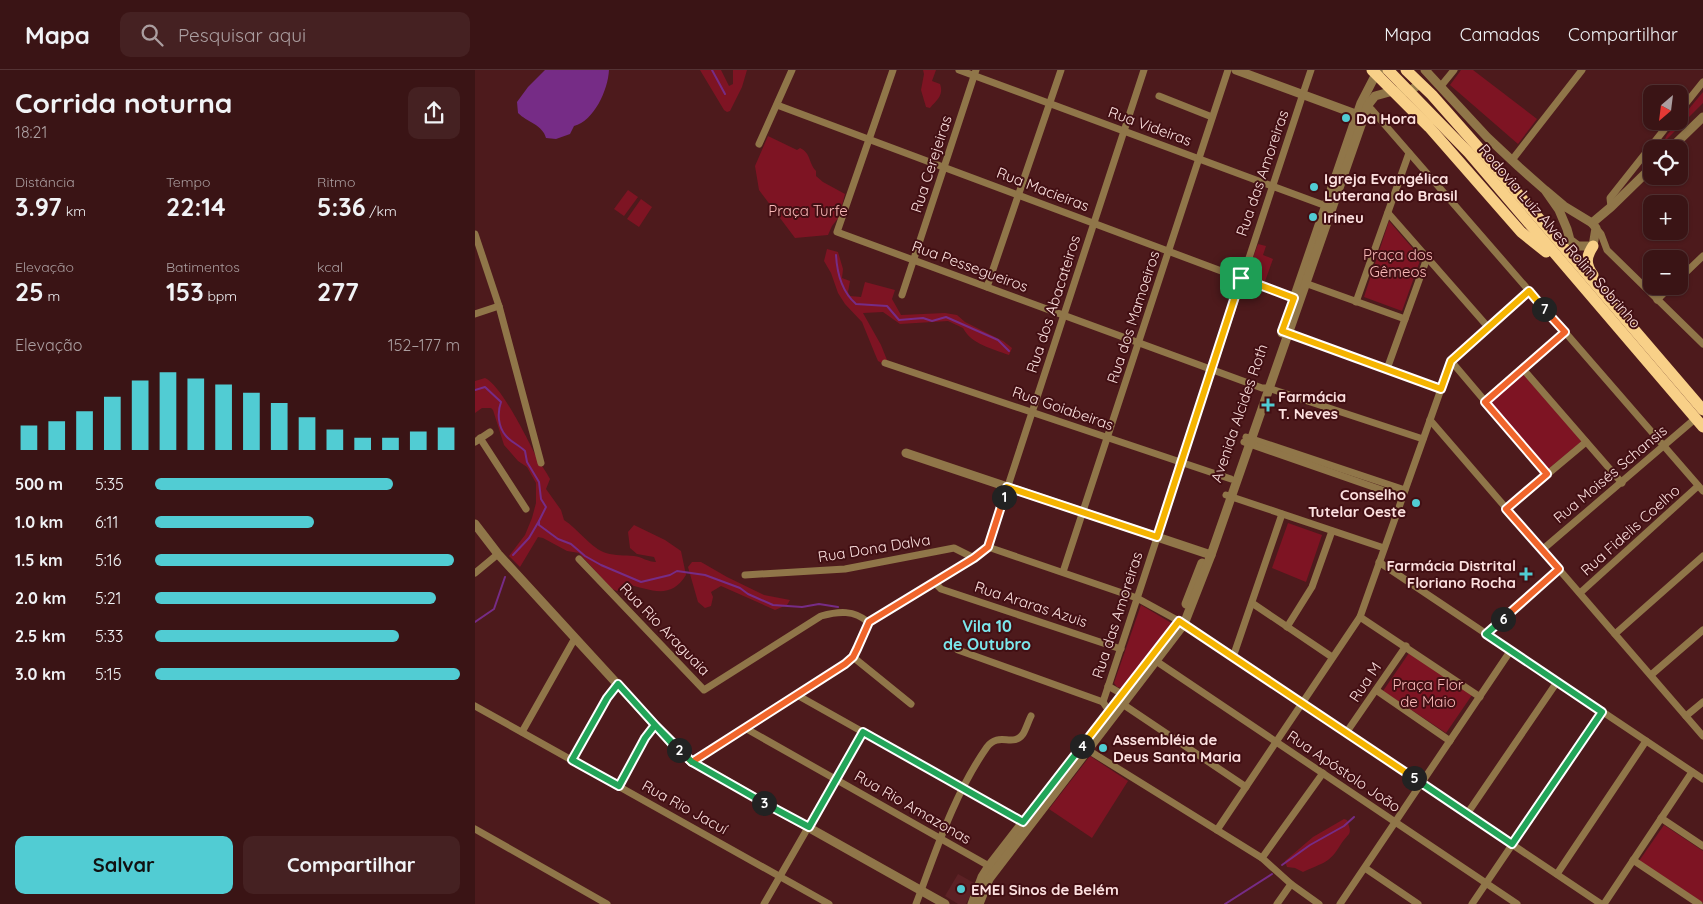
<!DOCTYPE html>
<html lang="pt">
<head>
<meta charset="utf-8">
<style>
  body { margin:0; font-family:Quicksand,sans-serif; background:#452122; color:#f1f3f6; height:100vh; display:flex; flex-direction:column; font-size:19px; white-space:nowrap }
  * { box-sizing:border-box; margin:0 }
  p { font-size:16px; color:#ab9ea0 }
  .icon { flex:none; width:28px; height:28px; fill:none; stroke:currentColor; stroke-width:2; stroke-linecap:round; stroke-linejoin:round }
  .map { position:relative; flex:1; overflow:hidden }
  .drawer { display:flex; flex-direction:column; background:#3a1415; width:475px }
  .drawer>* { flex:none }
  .needle { width:32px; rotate:208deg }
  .fabs { position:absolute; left:1168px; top:15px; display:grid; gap:10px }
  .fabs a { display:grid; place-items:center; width:45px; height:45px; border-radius:10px; background:#3a1415; box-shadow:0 1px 4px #0004,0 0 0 1px #543334; font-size:25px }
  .pin { position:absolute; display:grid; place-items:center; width:42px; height:42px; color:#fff; margin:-21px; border-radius:10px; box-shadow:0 2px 8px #0006 }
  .km { position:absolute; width:25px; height:25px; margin:-12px; border-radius:50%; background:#222; color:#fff; font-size:14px; line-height:25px; text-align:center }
  .round { display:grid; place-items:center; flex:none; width:52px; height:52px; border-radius:10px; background:#452122 }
  .overview { display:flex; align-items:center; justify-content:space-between; height:85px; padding:0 15px }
  h1 { font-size:28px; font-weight:800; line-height:38px }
  .stats { display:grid; grid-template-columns:repeat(3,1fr); gap:8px; height:85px; padding:5px 15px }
  .stats div { display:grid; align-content:center }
  .stats b { font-size:25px; font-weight:800 }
  .stats small { font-size:14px; font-weight:400 }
  .stats p { font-size:14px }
  .chart { height:140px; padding:10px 15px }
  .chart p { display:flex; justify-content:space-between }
  .chart svg { width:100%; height:90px; margin-top:5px; stroke:#51ccd3; stroke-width:6 }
  .cta { display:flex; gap:10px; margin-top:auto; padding:10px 15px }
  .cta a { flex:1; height:58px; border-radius:10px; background:#51ccd3; color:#111; font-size:20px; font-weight:800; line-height:58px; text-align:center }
  .cta a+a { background:#452122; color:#f1f3f6 }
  ul { padding:0 15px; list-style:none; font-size:16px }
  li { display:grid; grid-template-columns:80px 60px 1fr; align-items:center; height:38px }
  li i { height:12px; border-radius:6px; background:#51ccd3 }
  header { display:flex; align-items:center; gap:30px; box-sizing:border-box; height:70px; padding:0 25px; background:#3a1415; border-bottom:1px solid #543334 }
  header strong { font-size:24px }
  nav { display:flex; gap:28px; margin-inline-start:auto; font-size:18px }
  .search { width:350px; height:45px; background:#452122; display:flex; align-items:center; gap:12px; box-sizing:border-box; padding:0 18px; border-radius:10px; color:#ab9ea0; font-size:19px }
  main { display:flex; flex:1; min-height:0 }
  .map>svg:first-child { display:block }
  .built { fill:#5c2125 }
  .green { fill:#7e1423 }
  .water { fill:#762c86 }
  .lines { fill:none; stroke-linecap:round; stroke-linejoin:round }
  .stream { stroke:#762c86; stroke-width:2 }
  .minor { stroke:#907649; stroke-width:7 }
  .tertiary { stroke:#907649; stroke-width:9 }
  .trunk { stroke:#f8d088; stroke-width:11 }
  .split-1-casing { stroke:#fff; stroke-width:10 }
  .split-2-casing { stroke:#fff; stroke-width:10 }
  .split-3-casing { stroke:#fff; stroke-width:10 }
  .split-4-casing { stroke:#fff; stroke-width:10 }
  .split-5-casing { stroke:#fff; stroke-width:10 }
  .split-6-casing { stroke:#fff; stroke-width:10 }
  .split-7-casing { stroke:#fff; stroke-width:10 }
  .split-8-casing { stroke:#fff; stroke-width:10 }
  .split-1 { stroke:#f5b400; stroke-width:6 }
  .split-2 { stroke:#f0652b; stroke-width:6 }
  .split-3 { stroke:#22a559; stroke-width:6 }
  .split-4 { stroke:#22a559; stroke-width:6 }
  .split-5 { stroke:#f5b400; stroke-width:6 }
  .split-6 { stroke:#22a559; stroke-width:6 }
  .split-7 { stroke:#f0652b; stroke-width:6 }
  .split-8 { stroke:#f5b400; stroke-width:6 }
  .poi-dot { fill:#51ccd3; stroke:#420f13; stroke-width:2 }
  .labels { text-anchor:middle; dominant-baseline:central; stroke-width:4; stroke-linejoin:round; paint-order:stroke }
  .poi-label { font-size:15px; font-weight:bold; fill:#fce0df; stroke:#420f13; text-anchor:start }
  .street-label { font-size:15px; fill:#fce0df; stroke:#420f13 }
  .park-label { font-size:15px; fill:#f9b9b8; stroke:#420f13 }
  .neighbourhood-label { font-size:16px; font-weight:bold; fill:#7be7ec; stroke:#420f13 }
</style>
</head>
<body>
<header>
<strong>Mapa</strong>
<div class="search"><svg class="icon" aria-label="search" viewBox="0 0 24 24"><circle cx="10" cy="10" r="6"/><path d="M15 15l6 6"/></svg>Pesquisar aqui</div>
<nav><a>Mapa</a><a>Camadas</a><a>Compartilhar</a></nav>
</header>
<main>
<section class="drawer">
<div class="overview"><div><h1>Corrida noturna</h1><p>18:21</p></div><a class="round"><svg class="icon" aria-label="share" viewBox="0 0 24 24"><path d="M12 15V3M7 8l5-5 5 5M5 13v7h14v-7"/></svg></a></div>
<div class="stats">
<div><p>Distância</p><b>3.97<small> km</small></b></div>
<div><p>Tempo</p><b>22:14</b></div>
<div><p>Ritmo</p><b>5:36<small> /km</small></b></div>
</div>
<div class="stats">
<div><p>Elevação</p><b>25<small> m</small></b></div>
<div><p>Batimentos</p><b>153<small> bpm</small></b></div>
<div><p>kcal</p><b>277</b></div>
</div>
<div class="chart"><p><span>Elevação</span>152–177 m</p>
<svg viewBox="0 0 160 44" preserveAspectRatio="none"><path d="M5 44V32M15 44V30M25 44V25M35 44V18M45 44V10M55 44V6M65 44V9M75 44V12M85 44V16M95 44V21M105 44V28M115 44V34M125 44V38M135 44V38M145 44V35M155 44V33"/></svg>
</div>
<ul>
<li><b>500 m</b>5:35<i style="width:78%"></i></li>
<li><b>1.0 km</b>6:11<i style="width:52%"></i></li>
<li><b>1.5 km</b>5:16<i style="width:98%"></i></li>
<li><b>2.0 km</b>5:21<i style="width:92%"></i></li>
<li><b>2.5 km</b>5:33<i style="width:80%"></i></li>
<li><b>3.0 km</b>5:15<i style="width:100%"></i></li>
</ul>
<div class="cta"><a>Salvar</a><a>Compartilhar</a></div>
</section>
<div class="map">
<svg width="1228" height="834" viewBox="0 0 1228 834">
  <rect width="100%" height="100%" fill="#4d1a1c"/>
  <polygon class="built" points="483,804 501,814 491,834 483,834 470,826"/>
  <g class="green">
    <polygon points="225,0 246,0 254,16 258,14 258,0 272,0 267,17 255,41 252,42 249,40"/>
    <path d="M 448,0 L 461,0 L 457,11 L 465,14 C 469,25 462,30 455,38 L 451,37 L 446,20 L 449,4 Z"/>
    <polygon points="986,0 998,0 1062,49 1043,74 975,15"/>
    <polygon points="1228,22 1228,33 1188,73 1192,65"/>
    <path d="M 293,66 L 322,80 L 325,78 C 336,83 333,92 341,101 L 341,106 L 348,112 L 370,124 L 364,147 L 357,156 L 353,165 L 320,168 L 284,120 L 280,96 Z"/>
    <polygon points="153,120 163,127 149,146 139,139"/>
    <polygon points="166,129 177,137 164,157 152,149"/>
    <polygon points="914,151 946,188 927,241 889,227"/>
    <polygon points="783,174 791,176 788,185 798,189 789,214 771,207"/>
    <path d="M 352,179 L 363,182 L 368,199 L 367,208 L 375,211 L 373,222 L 375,226 L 386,227 L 390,212 L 420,220 L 417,229 L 426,245 L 470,243 L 482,245 L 490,252 L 528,271 L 537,278 L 534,285 C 518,279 496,274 488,258 L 473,251 L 425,254 L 408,242 L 388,243 L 406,275 L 412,290 L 407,293 L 403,291 L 400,284 L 387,252 L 370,234 L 363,223 L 356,203 L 349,191 Z"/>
    <polygon points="1048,304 1107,371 1072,400 1014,333"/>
    <path d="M 10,308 C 26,315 52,368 61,386 C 65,394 71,401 75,409 L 71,419 L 86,440 L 89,450 C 102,458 117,479 131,483 C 141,486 149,485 159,486 C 167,487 173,492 181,492 L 179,487 L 162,484 L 155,478 L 153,462 L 159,455 L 190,470 L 206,481 L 211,505 C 195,531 175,519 151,514 L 142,521 L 137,519 L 104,483 L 92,481 L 68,468 L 63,467 L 45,497 L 34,486 L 50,465 L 57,448 L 61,433 L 61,413 L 52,397 L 43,391 L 29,375 L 18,340 L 16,338 L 7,338 L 0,343 L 0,311 Z"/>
    <polygon points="813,453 847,465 831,512 797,498"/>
    <polygon points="217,492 226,492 252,507 289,525 315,530 312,535 300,540 246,516 236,522 238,527 236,536 230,538 223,532 213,497"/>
    <polygon points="666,535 698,554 651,614 647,618 642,617 639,613"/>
    <polygon points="934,583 997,625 971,663 908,621"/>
    <polygon points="615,686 653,711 617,768 574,739"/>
    <path d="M 869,749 L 872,750 C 878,766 874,762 866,774 C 854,794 849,792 828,802 L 820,798 L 812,797 L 810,791 L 838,767 Z"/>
    <polygon points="1189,755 1228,781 1228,833 1164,791"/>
  </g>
  <path class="water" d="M 70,0 L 134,0 C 133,20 119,51 99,56 L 95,64 L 81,69 L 71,68 C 68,55 52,52 43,43 L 42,32 L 53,17 Z"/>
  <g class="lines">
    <g class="stream">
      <polyline points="237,0 250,24"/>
      <path d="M 361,185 C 362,203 366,221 381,234 L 412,236 L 424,250 L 448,248 L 457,251 L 471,247 L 523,270 L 534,281"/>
      <path d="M 0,320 L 10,317 L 26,332 C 22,343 23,357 31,366 C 36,372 44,375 50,381 L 52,392 L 64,412 L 66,429 L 71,437 L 64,451 L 64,455 L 83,469 L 96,474 L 110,486 L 126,495 L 166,512 L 195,505 L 202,501 L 230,505 L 265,518 L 273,524 L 298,535 L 327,537 L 344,534 L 363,537"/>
      <polyline points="38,485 54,468 64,451"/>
      <polyline points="0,552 19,539 30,507"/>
      <polyline points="807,795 835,775 869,756 879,747"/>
      <polyline points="750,834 797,804"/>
    </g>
    <g class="minor">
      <polyline points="418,0 362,162 787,318 793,318 948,369"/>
      <polyline points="484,0 854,137"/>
      <polyline points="966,16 979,0"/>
      <polyline points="684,26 737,47"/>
      <polyline points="890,34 897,40 1228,421"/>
      <polyline points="302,35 824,230"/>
      <polyline points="1204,42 1228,12"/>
      <polyline points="284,74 317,0"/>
      <polyline points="1037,90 1107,0"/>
      <polyline points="1136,137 1135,128 1196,51"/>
      <polyline points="913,143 1013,257"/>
      <polyline points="1121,158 1126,164 1132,180 1228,274"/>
      <polyline points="0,164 24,236 66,393"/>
      <polyline points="1204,209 1228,186"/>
      <polyline points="827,212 930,249"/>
      <polyline points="512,217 586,0"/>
      <polyline points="427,225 501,0"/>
      <polyline points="1182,230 1196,216"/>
      <polyline points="881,232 934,83"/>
      <polyline points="0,244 24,236"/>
      <polyline points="809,262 966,319"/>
      <polyline points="976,291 1072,404"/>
      <polyline points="410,293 756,409"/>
      <polyline points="912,299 952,188"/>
      <polyline points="1048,299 1147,413"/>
      <polyline points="1010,332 1090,262"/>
      <polyline points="955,350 1228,666"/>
      <polyline points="771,367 930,420"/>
      <polyline points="5,368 51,439"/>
      <polyline points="0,372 15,362"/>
      <polyline points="769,372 927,427"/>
      <polyline points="751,425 909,478"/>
      <polyline points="1031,439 1111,372"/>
      <polyline points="513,477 662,528 704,551 1126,834"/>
      <polyline points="513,477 669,0"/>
      <polyline points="1067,480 1221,348"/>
      <path d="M 104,489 L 229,620 L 346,546 C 364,541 379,540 393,552"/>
      <polyline points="904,492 1228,709"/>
      <polyline points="588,502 753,0"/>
      <polyline points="0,503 23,484"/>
      <polyline points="270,505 370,499 479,478 499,488"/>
      <polyline points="459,512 466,519 646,579"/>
      <polyline points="1105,523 1223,416"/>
      <polyline points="777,533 857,587"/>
      <polyline points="885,547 1005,627"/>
      <polyline points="812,557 837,517 857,461"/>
      <polyline points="1011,564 1084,499"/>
      <polyline points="1140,564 1228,486"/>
      <polyline points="483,580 628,632"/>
      <polyline points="378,587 436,634"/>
      <polyline points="758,587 807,444"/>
      <polyline points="681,591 1042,834"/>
      <polyline points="1176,605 1228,560"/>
      <polyline points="633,616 647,624"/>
      <polyline points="901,620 975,671"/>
      <polyline points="322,625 548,752"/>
      <polyline points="649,635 771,717"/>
      <polyline points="0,636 354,834"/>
      <path d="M 638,643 L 634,641 L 628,632 C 697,421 765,210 836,0"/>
      <polyline points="1211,646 1228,632"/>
      <polyline points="270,658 514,796"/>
      <polyline points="47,662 100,568"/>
      <polyline points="871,663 931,576"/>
      <polyline points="613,680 787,788 816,814 844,834"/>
      <polyline points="97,690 132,627 143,614"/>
      <polyline points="217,692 371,594 378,587 382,579 393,552 499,488 513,477"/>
      <polyline points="144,716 171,667 180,655"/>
      <polyline points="992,744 1082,612"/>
      <polyline points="1186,748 1228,776"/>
      <polyline points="0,759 132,834"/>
      <polyline points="742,760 885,547 976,291 1054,221"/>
      <polyline points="787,788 848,703"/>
      <polyline points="1158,790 1224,834"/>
      <polyline points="890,798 943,834"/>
      <polyline points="1082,804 1171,671"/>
      <polyline points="289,834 388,662"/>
      <path d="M 441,834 C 461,781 479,724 512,677 C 524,661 538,678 548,664 C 551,659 553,652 556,646"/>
      <polyline points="802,834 816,814"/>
      <polyline points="865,834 1036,580"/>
      <polyline points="997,834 1127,642"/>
      <polyline points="1129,834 1217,702"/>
    </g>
    <g class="tertiary">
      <polyline points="761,0 886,46"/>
      <polyline points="950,0 1012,67 1044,97 1070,120 1089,136 1117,153 1121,158 1118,176 1103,176 1095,170 1092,159 1084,140 1070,120"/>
      <polyline points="1195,79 1228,47"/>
      <polyline points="1117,153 1136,137 1176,98"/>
      <polyline points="807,263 886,33 901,4 906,0"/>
      <polyline points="431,383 736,485"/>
      <polyline points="0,454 23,484 200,677 217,692 470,834"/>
      <polyline points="711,534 727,493"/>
      <polyline points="497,834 507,807 514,796 677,586"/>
      <polyline points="504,834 514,809 709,554 736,485 893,35 900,26 918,21 933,22 945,14"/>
    </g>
    <g class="trunk">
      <polyline points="897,0 954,57 1046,162 1071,182"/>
      <polyline points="913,0 994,83 1228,357"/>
      <polyline points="931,0 957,25 1002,76 1228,340"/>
      <path d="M 1118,205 C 1110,194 1111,187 1118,176"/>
    </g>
  </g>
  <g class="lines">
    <defs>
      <polyline id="split-1" points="529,427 532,417 682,467 766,208"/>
      <polyline id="split-2" points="204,680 217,692 370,594 378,587 382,579 394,552 499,488 513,477 529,427"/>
      <polyline id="split-3" points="204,680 200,677 143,614 132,628 97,690 144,716 170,668 180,655 217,692 289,733"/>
      <polyline id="split-4" points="289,733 334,757 388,662 548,752 607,676"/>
      <polyline id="split-5" points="607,676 704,551 939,708"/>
      <polyline id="split-6" points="939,708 1037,774 1127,642 1011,564 1028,549"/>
      <polyline id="split-7" points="1028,549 1084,499 1031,439 1072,404 1010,332 1090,262 1069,239"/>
      <polyline id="split-8" points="766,208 819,228 807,261 966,319 976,291 1054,221 1069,239"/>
    </defs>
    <use href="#split-1" class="split-1-casing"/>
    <use href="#split-2" class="split-2-casing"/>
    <use href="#split-3" class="split-3-casing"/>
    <use href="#split-4" class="split-4-casing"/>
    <use href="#split-5" class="split-5-casing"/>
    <use href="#split-6" class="split-6-casing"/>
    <use href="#split-7" class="split-7-casing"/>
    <use href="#split-8" class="split-8-casing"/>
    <use href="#split-1" class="split-1"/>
    <use href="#split-2" class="split-2"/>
    <use href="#split-3" class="split-3"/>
    <use href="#split-4" class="split-4"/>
    <use href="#split-5" class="split-5"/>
    <use href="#split-6" class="split-6"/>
    <use href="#split-7" class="split-7"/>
    <use href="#split-8" class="split-8"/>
  </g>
  <g class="poi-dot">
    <circle cx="871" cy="48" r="5"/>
    <circle cx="839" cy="117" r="5"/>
    <circle cx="838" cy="147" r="5"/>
    <path d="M790.5 327.5h5v5h5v5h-5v5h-5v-5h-5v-5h5z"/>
    <circle cx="941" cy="433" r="5"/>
    <path d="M1048.5 496.5h5v5h5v5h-5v5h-5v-5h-5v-5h5z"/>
    <circle cx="628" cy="678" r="5"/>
    <circle cx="486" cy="819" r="5"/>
  </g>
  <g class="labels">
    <g class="poi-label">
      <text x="881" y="48">Da Hora</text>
      <text x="849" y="108">Igreja Evangélica<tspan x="849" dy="17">Luterana do Brasil</tspan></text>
      <text x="848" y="147">Irineu</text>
      <text x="803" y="326">Farmácia<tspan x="803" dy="17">T. Neves</tspan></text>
      <text x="931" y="424" text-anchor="end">Conselho<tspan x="931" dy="17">Tutelar Oeste</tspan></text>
      <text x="1041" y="495" text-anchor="end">Farmácia Distrital<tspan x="1041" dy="17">Floriano Rocha</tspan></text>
      <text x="638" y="669">Assembléia de<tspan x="638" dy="17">Deus Santa Maria</tspan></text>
      <text x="496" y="819">EMEI Sinos de Belém</text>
    </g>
    <g class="street-label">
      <text transform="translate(675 56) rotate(20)">Rua Videiras</text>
      <text transform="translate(456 94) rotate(-72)">Rua Cerejeiras</text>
      <text transform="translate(787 103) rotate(-71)">Rua das Amoreiras</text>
      <text transform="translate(568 119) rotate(21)">Rua Macieiras</text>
      <text transform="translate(1085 166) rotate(49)">Rodovia Luiz Alves Rolim Sobrinho</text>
      <text transform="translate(495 196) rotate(20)">Rua Pessegueiros</text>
      <text transform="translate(578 234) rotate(-72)">Rua dos Abacateiros</text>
      <text transform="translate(658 247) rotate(-72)">Rua dos Mamoeiros</text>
      <text transform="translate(588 338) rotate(19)">Rua Goiabeiras</text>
      <text transform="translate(764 343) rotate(-71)">Avenida Alcides Roth</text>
      <text transform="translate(1135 404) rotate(-40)">Rua Moisés Schansis</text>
      <text transform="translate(1155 460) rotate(-42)">Rua Fidelis Coelho</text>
      <text transform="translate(399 478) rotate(-9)">Rua Dona Dalva</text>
      <text transform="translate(556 534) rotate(18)">Rua Araras Azuis</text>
      <text transform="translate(642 545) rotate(-72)">Rua das Amoreiras</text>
      <text transform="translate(190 559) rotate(46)">Rua Rio Araguaia</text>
      <text transform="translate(890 612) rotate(-56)">Rua M</text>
      <text transform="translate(869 701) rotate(34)">Rua Apóstolo João</text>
      <text transform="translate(210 737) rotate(29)">Rua Rio Jacuí</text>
      <text transform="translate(438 737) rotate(30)">Rua Rio Amazonas</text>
    </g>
    <g class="park-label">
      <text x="333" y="140">Praça Turfe</text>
      <text x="923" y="184">Praça dos<tspan x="923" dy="17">Gêmeos</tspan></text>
      <text x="953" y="614">Praça Flor<tspan x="953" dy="17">de Maio</tspan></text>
    </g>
    <g class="neighbourhood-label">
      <text x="512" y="556">Vila 10<tspan x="512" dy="18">de Outubro</tspan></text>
    </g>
  </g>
</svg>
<div class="fabs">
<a><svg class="needle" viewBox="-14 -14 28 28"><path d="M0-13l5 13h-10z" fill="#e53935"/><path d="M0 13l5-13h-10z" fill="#ab9ea0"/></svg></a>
<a><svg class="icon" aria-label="locate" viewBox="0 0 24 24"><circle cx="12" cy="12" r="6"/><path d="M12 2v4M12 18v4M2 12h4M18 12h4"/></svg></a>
<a>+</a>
<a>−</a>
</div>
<div class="pin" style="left:766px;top:208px;background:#1e9e55"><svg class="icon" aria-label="arrive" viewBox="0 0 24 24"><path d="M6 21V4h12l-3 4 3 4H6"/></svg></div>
<b class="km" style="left:529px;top:427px">1</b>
<b class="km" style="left:204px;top:680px">2</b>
<b class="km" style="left:289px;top:733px">3</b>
<b class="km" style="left:607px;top:676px">4</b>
<b class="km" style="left:939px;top:708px">5</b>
<b class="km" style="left:1028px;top:549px">6</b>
<b class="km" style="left:1069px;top:239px">7</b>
</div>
</main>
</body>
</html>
